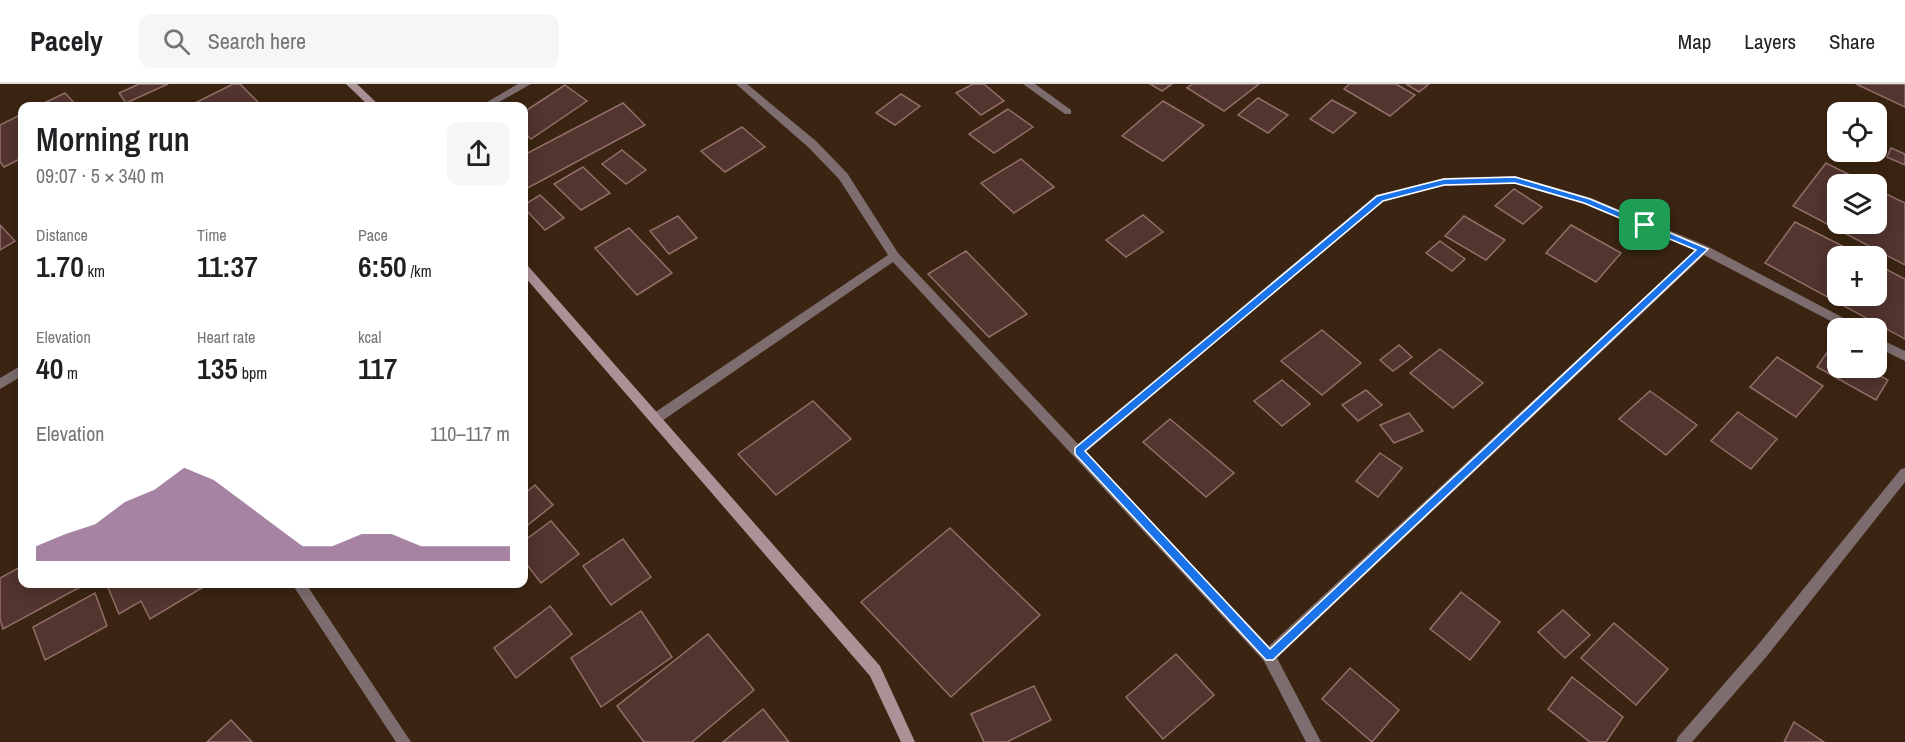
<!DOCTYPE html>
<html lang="en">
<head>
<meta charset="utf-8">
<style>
  body { margin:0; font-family:"Archivo Narrow",sans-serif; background:#f6f6f6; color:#202124; height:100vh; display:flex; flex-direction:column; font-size:22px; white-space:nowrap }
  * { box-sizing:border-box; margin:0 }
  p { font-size:20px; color:#757577 }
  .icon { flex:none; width:33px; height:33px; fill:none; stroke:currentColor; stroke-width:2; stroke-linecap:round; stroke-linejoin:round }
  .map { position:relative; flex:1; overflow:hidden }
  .side { position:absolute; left:18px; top:18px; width:510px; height:486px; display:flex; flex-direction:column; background:#fff; border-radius:12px; box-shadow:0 3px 15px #0003 }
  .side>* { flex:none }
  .fabs { position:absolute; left:1827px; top:18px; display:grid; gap:12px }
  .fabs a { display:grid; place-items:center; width:60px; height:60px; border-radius:12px; background:#fff; box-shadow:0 3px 15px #0003; font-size:30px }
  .pin { position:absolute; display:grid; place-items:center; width:51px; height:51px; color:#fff; margin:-26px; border-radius:12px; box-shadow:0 3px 9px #0006 }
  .round { display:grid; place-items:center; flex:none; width:63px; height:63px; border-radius:12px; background:#f6f6f6 }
  .overview { display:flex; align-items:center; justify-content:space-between; height:102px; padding:0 18px }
  h1 { font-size:33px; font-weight:600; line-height:45px }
  .metrics { display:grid; grid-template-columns:repeat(3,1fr); gap:9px; height:102px; padding:6px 18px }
  .metrics div { display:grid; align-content:center }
  .metrics b { font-size:30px; font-weight:600 }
  .metrics small { font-size:16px; font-weight:400 }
  .metrics p { font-size:16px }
  .chart { height:168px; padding:12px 18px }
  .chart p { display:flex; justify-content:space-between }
  .chart svg { width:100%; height:108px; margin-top:6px; fill:#814f7d; opacity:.7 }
  header { display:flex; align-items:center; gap:36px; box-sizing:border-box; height:84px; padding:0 30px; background:#fff; border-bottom:2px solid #e0e0e0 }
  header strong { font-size:28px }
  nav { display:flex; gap:33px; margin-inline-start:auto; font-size:21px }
  .search { width:420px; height:54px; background:#f6f6f6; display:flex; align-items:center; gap:15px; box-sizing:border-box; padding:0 21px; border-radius:12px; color:#757577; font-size:22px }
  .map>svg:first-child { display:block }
  .building { fill:#53342e; stroke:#926f68; stroke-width:1.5 }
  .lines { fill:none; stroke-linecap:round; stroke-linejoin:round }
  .street { fill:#7d6d6f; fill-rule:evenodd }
  .secondary { fill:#ab9296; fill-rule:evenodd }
  .route { fill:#1a73e8; stroke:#fff; stroke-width:1.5; fill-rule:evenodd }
</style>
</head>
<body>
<header>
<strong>Pacely</strong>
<div class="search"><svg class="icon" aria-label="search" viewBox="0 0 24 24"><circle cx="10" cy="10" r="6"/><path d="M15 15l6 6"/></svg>Search here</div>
<nav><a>Map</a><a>Layers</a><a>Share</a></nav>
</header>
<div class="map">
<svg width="1905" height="658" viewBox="0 0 1905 658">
  <rect width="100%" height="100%" fill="#3b2512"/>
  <g class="building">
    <polygon points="139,0 168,0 126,19 119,9"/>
    <polygon points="233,0 240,0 262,22 189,22"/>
    <polygon points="973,0 984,0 1004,17 981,31 956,9"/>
    <polygon points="1150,0 1172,0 1162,7"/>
    <polygon points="1192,0 1259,0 1224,27 1187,4"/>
    <polygon points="1349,0 1396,0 1415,11 1390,32 1344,5"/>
    <polygon points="1406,0 1429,0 1419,8"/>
    <polygon points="1856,0 1905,0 1905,23"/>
    <polygon points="565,1 587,17 531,55 524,49 524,28"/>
    <polygon points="65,9 77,22 38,22"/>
    <polygon points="901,10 920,22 895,41 876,29"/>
    <polygon points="1258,14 1288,31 1268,49 1238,31"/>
    <polygon points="1332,16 1356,29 1333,49 1310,35"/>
    <polygon points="1163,17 1204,41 1163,77 1122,52"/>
    <polygon points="623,19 645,41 524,106 524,71"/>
    <polygon points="1008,25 1033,43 994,69 969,50"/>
    <polygon points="22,30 22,74 4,83 0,78 0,41"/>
    <polygon points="742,43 765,63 725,88 701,67"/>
    <polygon points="1891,64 1905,70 1905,81 1887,73"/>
    <polygon points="622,66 646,86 626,100 602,80"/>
    <polygon points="1021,75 1054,103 1014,129 981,99"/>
    <polygon points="1826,79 1868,100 1838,100 1838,140 1876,140 1876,105 1905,119 1905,181 1793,122"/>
    <polygon points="583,83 610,109 581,126 554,100"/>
    <polygon points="1514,105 1542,123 1523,140 1495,122"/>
    <polygon points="540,111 564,134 545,146 524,124 524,121"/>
    <polygon points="1143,131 1163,148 1126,173 1106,156"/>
    <polygon points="678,132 697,154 669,170 650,147"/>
    <polygon points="1464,132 1505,156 1486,176 1445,152"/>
    <polygon points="1795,138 1862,172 1838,172 1838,212 1876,212 1876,180 1905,195 1905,255 1765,179"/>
    <polygon points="0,141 15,157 0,166"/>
    <polygon points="1571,141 1621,169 1596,198 1546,169"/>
    <polygon points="629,144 672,189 637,211 595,164"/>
    <polygon points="1440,157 1465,175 1452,187 1426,169"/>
    <polygon points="966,167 1027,230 989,253 928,190"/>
    <polygon points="1322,246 1361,279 1322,311 1281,277"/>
    <polygon points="1399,261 1412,273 1393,287 1380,276"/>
    <polygon points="1830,264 1838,268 1838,284 1865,284 1888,296 1876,316 1817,283"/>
    <polygon points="1440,265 1483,299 1453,324 1410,289"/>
    <polygon points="1777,273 1823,302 1796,333 1750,303"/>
    <polygon points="1282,296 1310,320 1282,342 1254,317"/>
    <polygon points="1366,306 1382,321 1358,337 1342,321"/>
    <polygon points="1650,307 1697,341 1666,371 1619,335"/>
    <polygon points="813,317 851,355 776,411 738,370"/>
    <polygon points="1738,328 1777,355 1751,385 1711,357"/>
    <polygon points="1409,329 1423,347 1394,359 1380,341"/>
    <polygon points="1170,335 1234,389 1206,413 1143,358"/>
    <polygon points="1380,369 1402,384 1378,413 1356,397"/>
    <polygon points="535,401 553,421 524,444 524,410"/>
    <polygon points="551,437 579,470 541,499 524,477 524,457"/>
    <polygon points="950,444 1040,531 951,613 861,518"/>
    <polygon points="623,455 651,493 611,521 583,482"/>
    <polygon points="22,482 22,500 83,500 84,501 3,545 0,535 0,494"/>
    <polygon points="109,500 203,500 205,502 150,535 141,517 119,530 107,501"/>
    <polygon points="1461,508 1500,538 1470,576 1430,545"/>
    <polygon points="95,509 107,542 45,576 33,543"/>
    <polygon points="550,522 572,550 516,594 494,564"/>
    <polygon points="1563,526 1590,551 1565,574 1538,548"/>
    <polygon points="641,527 672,573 601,623 571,574"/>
    <polygon points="1614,539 1668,585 1636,621 1581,574"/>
    <polygon points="708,550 754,606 692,658 644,658 617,622"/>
    <polygon points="1176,570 1214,611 1163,655 1126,613"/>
    <polygon points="1350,584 1399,626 1372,658 1322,615"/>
    <polygon points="1572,593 1623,633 1606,658 1590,658 1548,625"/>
    <polygon points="1034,602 1051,636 1007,658 984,658 971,630"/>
    <polygon points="763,625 789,658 723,658"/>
    <polygon points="231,636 252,658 207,658"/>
    <polygon points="1794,638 1824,658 1784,658"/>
  </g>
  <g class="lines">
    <g class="street">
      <polygon points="518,0 531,0 492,22 480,22"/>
      <path d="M 736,0 L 747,0 L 816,57 L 847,89 L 898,169 L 1078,360 L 1376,111 L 1444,94 L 1515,92 L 1591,114 L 1707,162 L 1857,241 L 1859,244 L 1844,244 L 1704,171 L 1277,574 L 1321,658 L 1306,658 L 1264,577 L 893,178 L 659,339 L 655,340 L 651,339 L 649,335 L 651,331 L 888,171 L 839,95 L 808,63 ZM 1515,100 L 1584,120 L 1695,166 L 1269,562 L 1086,368 L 1383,117 L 1444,102 Z"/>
      <polygon points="1023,0 1035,0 1071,26 1071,30 1065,30"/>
      <polygon points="1876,253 1905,267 1905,277 1876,263"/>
      <polygon points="22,281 22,292 0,305 0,294"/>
      <polygon points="1905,384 1905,398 1767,572 1692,658 1676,658 1678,653 1757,562 1901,385"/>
      <polygon points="292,500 306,500 411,658 396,658"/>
    </g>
    <g class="secondary">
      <polygon points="346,0 357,0 380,22 369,22"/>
      <polygon points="524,181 528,182 880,582 915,658 901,658 870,592 524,192"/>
    </g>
  </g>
  <path class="route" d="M 1515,93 L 1590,115 L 1708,165 L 1273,576 L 1266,576 L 1075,370 L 1075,364 L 1377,112 L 1444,95 ZM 1515,99 L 1584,119 L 1696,166 L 1270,565 L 1085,367 L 1383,117 L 1444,101 Z"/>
</svg>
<div class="fabs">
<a><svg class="icon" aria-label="locate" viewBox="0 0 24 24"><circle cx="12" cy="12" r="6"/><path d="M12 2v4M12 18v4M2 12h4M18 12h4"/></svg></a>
<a><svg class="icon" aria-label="layers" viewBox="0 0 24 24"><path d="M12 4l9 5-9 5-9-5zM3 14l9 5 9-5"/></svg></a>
<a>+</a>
<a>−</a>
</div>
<div class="pin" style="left:1645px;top:141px;background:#1e9e55"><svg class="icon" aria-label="arrive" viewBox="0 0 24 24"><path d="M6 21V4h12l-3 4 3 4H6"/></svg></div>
<section class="side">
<div class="overview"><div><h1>Morning run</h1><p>09:07 · 5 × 340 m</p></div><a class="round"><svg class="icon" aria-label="share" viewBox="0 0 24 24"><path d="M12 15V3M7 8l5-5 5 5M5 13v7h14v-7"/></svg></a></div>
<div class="metrics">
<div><p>Distance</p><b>1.70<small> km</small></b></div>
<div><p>Time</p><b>11:37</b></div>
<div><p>Pace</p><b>6:50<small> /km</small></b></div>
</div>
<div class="metrics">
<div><p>Elevation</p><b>40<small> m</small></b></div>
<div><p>Heart rate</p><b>135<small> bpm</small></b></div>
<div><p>kcal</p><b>117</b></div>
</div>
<div class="chart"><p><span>Elevation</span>110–117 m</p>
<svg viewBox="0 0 160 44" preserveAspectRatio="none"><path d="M0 44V38L10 33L20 29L30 20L40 15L50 6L60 11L70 20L80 29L90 38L100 38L110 33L120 33L130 38L140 38L150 38L160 38V44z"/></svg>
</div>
</section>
</div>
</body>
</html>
